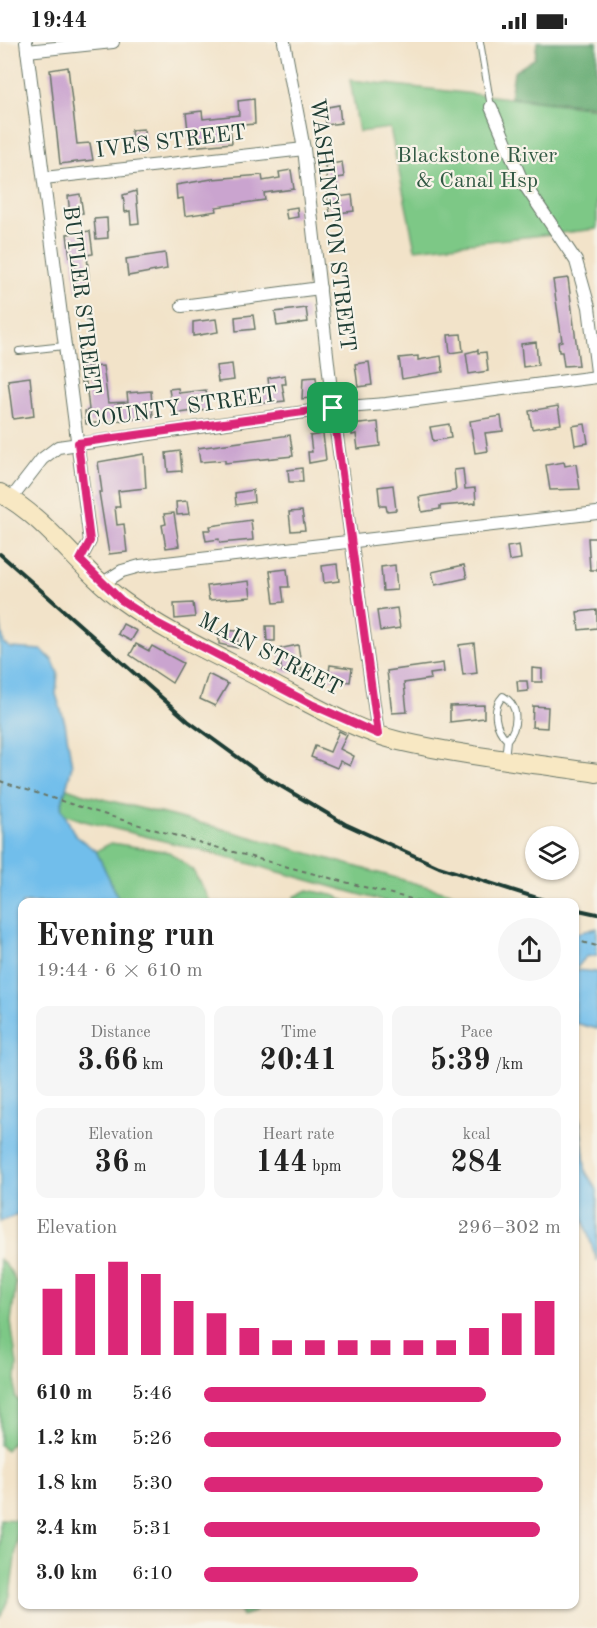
<!DOCTYPE html>
<html lang="en">
<head>
<meta charset="utf-8">
<style>
  body { margin:0; font-family:"Old Standard TT",serif; background:#f6f6f6; color:#222; height:100vh; display:flex; flex-direction:column; font-size:22px; white-space:nowrap }
  * { box-sizing:border-box; margin:0 }
  p { font-size:20px; color:#767676 }
  .icon { flex:none; width:33px; height:33px; fill:none; stroke:currentColor; stroke-width:2; stroke-linecap:round; stroke-linejoin:round }
  .map { position:relative; flex:1; overflow:hidden }
  .sheet { position:absolute; left:18px; top:856px; width:561px; height:711px; display:flex; flex-direction:column; background:#fff; border-radius:12px; box-shadow:0 2px 4px #0004 }
  .sheet>* { flex:none }
  .controls { position:absolute; left:525px; top:784px; display:grid; gap:12px }
  .controls a { display:grid; place-items:center; width:54px; height:54px; border-radius:50%; background:#fff; box-shadow:0 2px 4px #0004; font-size:30px }
  .pin { position:absolute; display:grid; place-items:center; width:51px; height:51px; color:#fff; margin:-26px; border-radius:12px; box-shadow:0 3px 9px #0006 }
  .round { display:grid; place-items:center; flex:none; width:63px; height:63px; border-radius:32px; background:#f6f6f6 }
  .summary { display:flex; align-items:center; justify-content:space-between; height:102px; padding:0 18px }
  h1 { font-size:33px; font-weight:700; line-height:45px }
  .stats { display:grid; grid-template-columns:repeat(3,1fr); gap:9px; height:102px; padding:6px 18px }
  .stats div { display:grid; align-content:center; border-radius:12px; background:#f6f6f6; text-align:center }
  .stats b { font-size:30px; font-weight:700 }
  .stats small { font-size:16px; font-weight:400 }
  .stats p { font-size:16px }
  .chart { height:168px; padding:12px 18px }
  .chart p { display:flex; justify-content:space-between }
  .chart svg { width:100%; height:108px; margin-top:6px; stroke:#db2777; stroke-width:6 }
  ul { padding:0 18px; list-style:none; font-size:20px }
  li { display:grid; grid-template-columns:96px 72px 1fr; align-items:center; height:45px }
  li i { height:15px; border-radius:8px; background:#db2777 }
  .status { display:flex; justify-content:space-between; align-items:center; height:42px; padding:0 30px; background:#fff; direction:ltr }
  .status svg { height:16px; fill:currentColor }
  .map>svg:first-child { display:block }
  .green { fill:#7dc886; stroke:#4e825d; stroke-width:1.5 }
  .forest { fill:#66ac73; stroke:#427454; stroke-width:1.5 }
  .water { fill:#71beeb; stroke:#487e90; stroke-width:1.5 }
  .building { fill:#caa4cf }
  .lines { fill:none; stroke-linecap:round; stroke-linejoin:round }
  .service-casing { stroke:#697768; stroke-width:8 }
  .minor-casing { stroke:#697768; stroke-width:14 }
  .secondary-casing { stroke:#697768; stroke-width:20 }
  .path { stroke:#697768; stroke-width:2; stroke-dasharray:4.5 4.5; stroke-linecap:butt }
  .service { stroke:#fff; stroke-width:6 }
  .minor { stroke:#fff; stroke-width:12 }
  .secondary { stroke:#f8e8c3; stroke-width:18 }
  .rail { stroke:#1f3d34; stroke-width:4 }
  .route-casing { stroke:#fff; stroke-width:12 }
  .route { stroke:#db2777; stroke-width:8 }
  .labels { text-anchor:middle; dominant-baseline:central; stroke-width:4.5; stroke-linejoin:round; paint-order:stroke }
  .street-label { font-size:22px; fill:#1f3d34; stroke:#f7f3e8 }
  .park-label { font-size:22px; fill:#325944; stroke:#f7f3e8 }
</style>
</head>
<body>
<div class="status"><b>19:44</b><svg viewBox="0 0 49 12"><path d="M0 12V9h3v3zM5 12V6h3v6zM10 12V3h3v9zM15 12V0h3v12zM26 1h20v11H26zM47 4h2v5h-2z"/></svg></div>
<div class="map">
<svg width="597" height="1586" viewBox="0 0 597 1586">
  <rect width="100%" height="100%" fill="#f7f3e8"/>
  <filter id="ink" filterUnits="userSpaceOnUse"><feTurbulence type="fractalNoise" baseFrequency=".0167" numOctaves="2"/><feDisplacementMap in="SourceGraphic" scale="12" xChannelSelector="R" yChannelSelector="G"/><feConvolveMatrix kernelMatrix="1 2 1 2 8 2 1 2 1" color-interpolation-filters="sRGB"/></filter>
  <filter id="wash" filterUnits="userSpaceOnUse"><feTurbulence type="fractalNoise" baseFrequency=".008" numOctaves="4" result="noise"/><feDisplacementMap in="SourceGraphic" scale="24" xChannelSelector="R" yChannelSelector="G"/><feGaussianBlur stdDeviation="1.35" result="paint"/><feColorMatrix in="noise" values="0 0 0 0 0 0 0 0 0 0 0 0 0 0 0 0 0 1.4 0 .05"/><feComposite in="paint" operator="in"/></filter>
  <g filter="url(#wash)">
    <rect width="100%" height="100%" fill="#f2e3c9"/>
    <g class="green">
      <polygon points="350,38 597,66 597,187 415,207 390,86 359,90"/>
      <polygon points="0,723 87,753 212,784 485,861 390,861 208,810 84,779 0,750"/>
      <polygon points="111,801 169,810 192,827 211,861 116,861 117,853 96,809"/>
      <polygon points="308,848 336,854 348,861 294,861 294,855"/>
      <polygon points="0,1217 11,1230 16,1241 11,1280 17,1323 15,1355 20,1360 22,1358 22,1389 6,1408 0,1403"/>
      <polygon points="0,1477 20,1478 10,1554 0,1576"/>
      <polygon points="238,1563 258,1563 254,1570 242,1574"/>
    </g>
    <polygon class="forest" points="537,0 597,0 597,64 510,55 514,30 535,16"/>
    <g class="water">
      <polygon points="0,578 4,602 11,606 42,608 53,619 58,631 56,652 65,681 72,724 61,765 75,793 96,809 117,853 116,861 22,861 22,1170 0,1180"/>
      <polygon points="597,886 597,913 586,915 575,928 597,930 597,987 575,981 574,892"/>
      <polygon points="575,1067 580,1080 586,1130 597,1148 597,1219 575,1154"/>
    </g>
    <g id="blocks">
      <g class="building">
        <polygon points="68,25 77,102 90,101 93,118 60,122 50,28"/>
        <polygon points="254,57 255,82 230,84 232,101 190,105 186,71 202,69 203,77 239,73 238,59"/>
        <polygon points="339,63 341,81 326,83 325,68 328,67 328,65"/>
        <polygon points="144,87 146,111 133,112 131,88"/>
        <polygon points="342,120 344,135 336,136 338,155 352,153 354,169 330,172 325,123"/>
        <polygon points="291,128 294,147 264,151 265,158 216,165 217,169 185,174 183,156 177,157 176,143 212,137 262,133 263,139 280,136 279,130"/>
        <polygon points="136,149 139,181 131,182 130,169 125,170 123,153"/>
        <polygon points="80,152 83,171 70,172 68,154"/>
        <polygon points="297,165 298,175 287,177 285,167"/>
        <polygon points="107,176 108,196 96,197 94,177"/>
        <polygon points="90,189 93,212 87,213 90,248 76,249 73,215 70,215 67,192"/>
        <polygon points="165,211 167,227 128,234 126,217"/>
        <polygon points="568,236 579,323 564,324 562,310 559,310 558,300 562,299 553,238"/>
        <polygon points="306,266 308,280 277,284 275,270"/>
        <polygon points="253,273 255,287 236,289 235,275"/>
        <polygon points="216,277 218,290 193,294 193,280"/>
        <polygon points="461,292 463,309 450,311 448,293"/>
        <polygon points="536,300 538,323 523,325 521,302"/>
        <polygon points="478,308 478,311 486,310 488,329 469,332 466,311"/>
        <polygon points="418,314 418,318 441,314 443,330 402,337 399,316"/>
        <polygon points="369,320 372,343 358,345 355,322"/>
        <polygon points="232,322 234,338 218,340 216,324"/>
        <polygon points="103,324 108,361 128,360 127,351 151,349 153,375 86,382 85,369 89,368 86,340 81,341 79,326"/>
        <polygon points="285,333 286,342 282,342 285,359 245,363 243,349 269,344 268,336"/>
        <polygon points="30,335 34,374 13,377 8,338"/>
        <polygon points="316,335 318,355 302,357 303,336"/>
        <polygon points="178,346 179,351 206,348 208,367 173,372 169,347"/>
        <polygon points="558,364 561,382 532,387 529,369"/>
        <polygon points="501,374 503,389 485,391 488,409 475,411 470,379"/>
        <polygon points="378,380 380,404 358,407 356,392 352,393 351,383"/>
        <polygon points="449,382 451,396 433,399 430,385"/>
        <polygon points="585,382 588,401 575,403 572,384"/>
        <polygon points="323,392 326,418 309,421 308,410 312,410 310,394"/>
        <polygon points="290,393 293,414 225,421 225,418 200,420 198,406"/>
        <polygon points="180,409 182,429 168,430 166,411"/>
        <polygon points="144,412 146,446 118,449 120,465 115,465 117,483 124,482 127,510 109,512 99,450 102,450 98,420"/>
        <polygon points="564,420 565,424 576,422 580,447 550,448 546,423"/>
        <polygon points="302,426 303,440 289,440 288,428"/>
        <polygon points="463,427 465,447 475,446 476,461 440,464 440,467 422,470 419,455 454,449 456,448 454,428"/>
        <polygon points="393,443 396,468 387,469 386,464 380,464 378,445"/>
        <polygon points="253,448 254,460 236,463 235,451"/>
        <polygon points="187,459 189,472 177,473 176,460"/>
        <polygon points="302,469 305,488 291,489 289,470"/>
        <polygon points="174,471 179,504 166,506 162,483 166,482 164,472"/>
        <polygon points="251,478 253,498 220,501 219,497 206,499 204,488 211,488 210,484"/>
        <polygon points="588,496 597,496 597,528 590,528"/>
        <polygon points="519,503 521,517 509,519 507,505"/>
        <polygon points="337,522 339,539 324,541 322,524"/>
        <polygon points="395,523 397,548 383,549 381,525"/>
        <polygon points="464,523 467,536 435,543 432,530"/>
        <polygon points="287,527 289,545 282,545 284,560 274,561 270,529"/>
        <polygon points="249,539 251,555 209,558 207,544"/>
        <polygon points="193,561 195,575 175,577 174,562"/>
        <polygon points="397,566 400,586 380,589 377,569"/>
        <polygon points="597,568 597,586 579,588 577,570"/>
        <polygon points="123,582 137,589 131,599 118,592"/>
        <polygon points="266,584 275,584 275,599 267,599"/>
        <polygon points="219,588 238,589 238,606 219,602"/>
        <polygon points="474,601 477,631 463,633 459,603"/>
        <polygon points="136,602 149,609 152,604 183,621 172,641 130,613"/>
        <polygon points="298,603 302,629 282,630 278,607"/>
        <polygon points="443,621 444,630 430,632 431,637 404,641 407,670 392,671 387,629"/>
        <polygon points="330,623 352,626 350,640 328,637"/>
        <polygon points="532,626 542,627 542,640 532,640"/>
        <polygon points="208,632 228,642 215,664 200,657"/>
        <polygon points="517,639 527,639 528,649 518,650"/>
        <polygon points="484,663 484,676 450,680 450,664"/>
        <polygon points="533,664 548,665 547,686 532,685"/>
        <polygon points="339,689 347,693 340,707 354,714 350,724 340,719 337,726 311,715 315,704 330,710"/>
      </g>
    </g>
  </g>
  <g filter="url(#ink)">
    <use href="#blocks" fill-opacity="0" stroke="#697768" stroke-width="1.5"/>
    <g class="lines">
      <defs>
        <g id="service">
          <polyline points="480,0 491,65"/>
          <polyline points="19,309 64,304"/>
          <path d="M 505,717 L 507,698 C 495,686 491,667 503,654 C 520,664 518,685 507,698"/>
        </g>
        <g id="minor">
          <polyline points="26,0 90,499 80,518"/>
          <polyline points="284,0 304,107 333,366 378,692"/>
          <polyline points="27,9 113,0"/>
          <polyline points="491,65 522,139 576,219 589,265 597,330"/>
          <polyline points="44,136 304,107"/>
          <polyline points="182,264 320,246"/>
          <polyline points="11,457 42,417 58,405 333,366 386,362 597,335"/>
          <polyline points="103,541 122,529 140,524 597,471"/>
        </g>
        <path id="secondary" d="M 0,451 C 50,478 78,527 123,559 C 168,592 221,615 270,641 C 311,662 354,688 399,699 C 464,714 531,721 597,731"/>
      </defs>
      <use href="#service" class="service-casing"/>
      <use href="#minor" class="minor-casing"/>
      <use href="#secondary" class="secondary-casing"/>
      <g class="path">
        <path d="M 0,739 C 140,786 284,825 427,861"/>
        <polyline points="574,898 597,904"/>
      </g>
      <use href="#service" class="service"/>
      <use href="#minor" class="minor"/>
      <use href="#secondary" class="secondary"/>
      <g class="rail">
        <polyline points="0,512 188,679 262,733 345,782 439,825 553,861"/>
        <polyline points="574,867 597,872"/>
      </g>
    </g>
  </g>
  <g class="lines" filter="url(#ink)">
    <defs>
      <polygon id="route" points="333,366 378,692 313,663 155,580 121,558 80,518 90,499 78,401"/>
    </defs>
    <use href="#route" class="route-casing"/>
    <use href="#route" class="route"/>
  </g>
  <g class="labels">
    <g class="street-label">
      <text transform="translate(171 100) rotate(-7)">IVES STREET</text>
      <text transform="translate(332 183) rotate(83)">WASHINGTON STREET</text>
      <text transform="translate(81 258) rotate(83)">BUTLER STREET</text>
      <text transform="translate(182 366) rotate(-8)">COUNTY STREET</text>
      <text transform="translate(270 613) rotate(27)">MAIN STREET</text>
    </g>
    <g class="park-label">
      <text x="477" y="114">Blackstone River<tspan x="477" dy="25">&amp; Canal Hsp</tspan></text>
    </g>
  </g>
</svg>
<div class="controls">
<a><svg class="icon" aria-label="layers" viewBox="0 0 24 24"><path d="M12 4l9 5-9 5-9-5zM3 14l9 5 9-5"/></svg></a>
</div>
<div class="pin" style="left:333px;top:366px;background:#1e9e55"><svg class="icon" aria-label="arrive" viewBox="0 0 24 24"><path d="M6 21V4h12l-3 4 3 4H6"/></svg></div>
<section class="sheet">
<div class="summary"><div><h1>Evening run</h1><p>19:44 · 6 × 610 m</p></div><a class="round"><svg class="icon" aria-label="share" viewBox="0 0 24 24"><path d="M12 15V3M7 8l5-5 5 5M5 13v7h14v-7"/></svg></a></div>
<div class="stats">
<div><p>Distance</p><b>3.66<small> km</small></b></div>
<div><p>Time</p><b>20:41</b></div>
<div><p>Pace</p><b>5:39<small> /km</small></b></div>
</div>
<div class="stats">
<div><p>Elevation</p><b>36<small> m</small></b></div>
<div><p>Heart rate</p><b>144<small> bpm</small></b></div>
<div><p>kcal</p><b>284</b></div>
</div>
<div class="chart"><p><span>Elevation</span>296–302 m</p>
<svg viewBox="0 0 160 44" preserveAspectRatio="none"><path d="M5 44V17M15 44V11M25 44V6M35 44V11M45 44V22M55 44V27M65 44V33M75 44V38M85 44V38M95 44V38M105 44V38M115 44V38M125 44V38M135 44V33M145 44V27M155 44V22"/></svg>
</div>
<ul>
<li><b>610 m</b>5:46<i style="width:79%"></i></li>
<li><b>1.2 km</b>5:26<i style="width:100%"></i></li>
<li><b>1.8 km</b>5:30<i style="width:95%"></i></li>
<li><b>2.4 km</b>5:31<i style="width:94%"></i></li>
<li><b>3.0 km</b>6:10<i style="width:60%"></i></li>
</ul>
</section>
</div>
</body>
</html>
